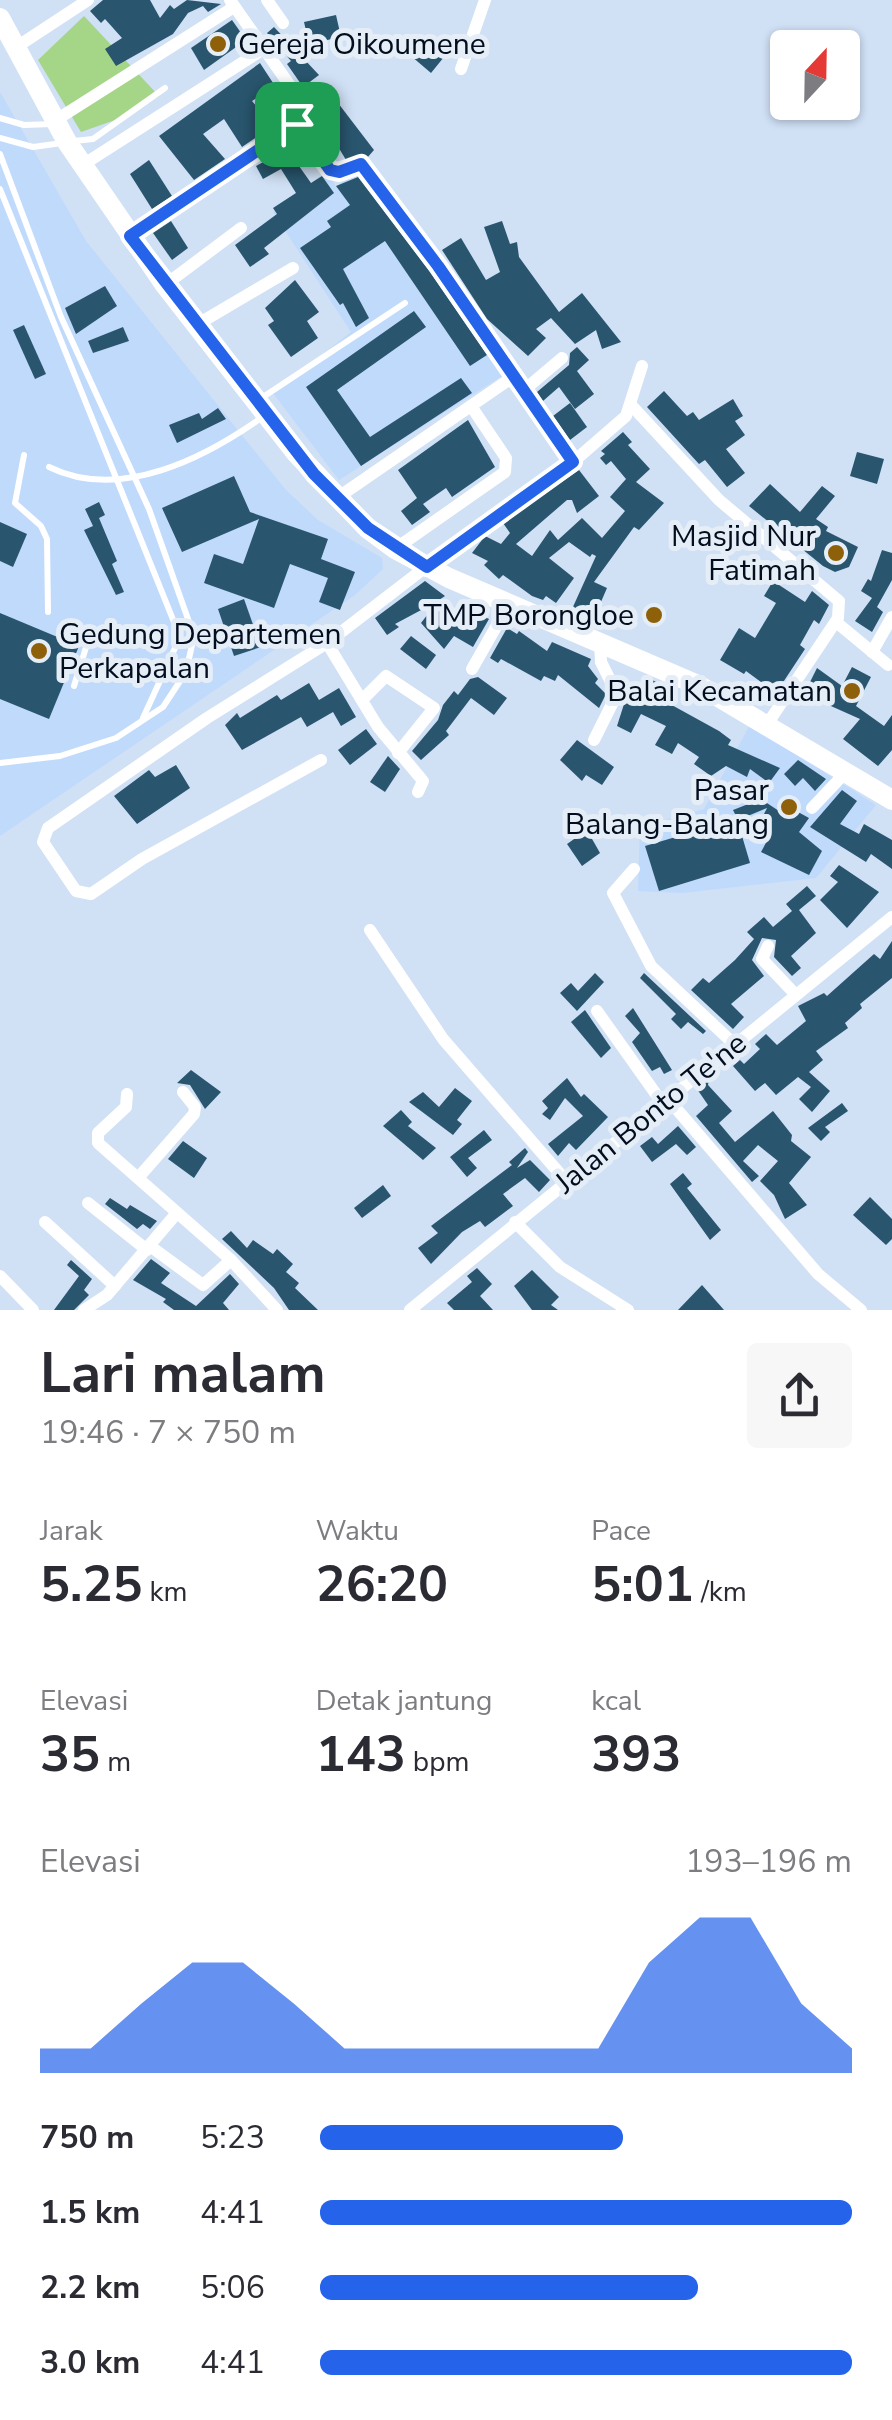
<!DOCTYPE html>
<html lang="id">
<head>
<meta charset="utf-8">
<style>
  body { margin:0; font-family:"Nunito Sans",sans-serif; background:#f7f7f7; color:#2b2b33; height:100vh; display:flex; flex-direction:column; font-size:38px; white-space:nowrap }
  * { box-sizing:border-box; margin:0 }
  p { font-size:32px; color:#7c7c81 }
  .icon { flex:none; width:55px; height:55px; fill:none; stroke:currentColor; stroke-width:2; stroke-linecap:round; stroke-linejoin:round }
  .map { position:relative; height:1310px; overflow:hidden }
  .panel { display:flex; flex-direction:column; background:#fff; flex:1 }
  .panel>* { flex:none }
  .needle { width:65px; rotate:22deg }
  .tools { position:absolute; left:770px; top:30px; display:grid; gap:20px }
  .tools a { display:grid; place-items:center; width:90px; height:90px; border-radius:10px; background:#fff; box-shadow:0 2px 8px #0004; font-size:50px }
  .pin { position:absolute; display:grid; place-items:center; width:85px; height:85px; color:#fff; margin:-42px; border-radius:20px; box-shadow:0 5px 15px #0006 }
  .round { display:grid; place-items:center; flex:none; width:105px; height:105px; border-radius:10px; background:#f7f7f7 }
  .headline { display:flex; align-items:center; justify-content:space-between; height:170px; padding:0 40px }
  h1 { font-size:55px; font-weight:700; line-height:75px }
  .figures { display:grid; grid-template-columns:repeat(3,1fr); gap:15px; height:170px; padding:10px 40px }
  .figures div { display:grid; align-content:center }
  .figures b { font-size:50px; font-weight:700 }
  .figures small { font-size:28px; font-weight:400 }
  .figures p { font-size:28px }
  .chart { height:280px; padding:20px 40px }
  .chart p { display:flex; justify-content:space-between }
  .chart svg { width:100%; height:180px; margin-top:10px; fill:#2563eb; opacity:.7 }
  ul { padding:0 40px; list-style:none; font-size:32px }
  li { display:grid; grid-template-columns:160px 120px 1fr; align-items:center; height:75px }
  li i { height:25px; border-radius:12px; background:#2563eb }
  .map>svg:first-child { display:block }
  .built { fill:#c0dafc }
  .green { fill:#a5d688 }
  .building { fill:#29566e }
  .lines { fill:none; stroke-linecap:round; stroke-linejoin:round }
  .service { stroke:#fff; stroke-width:6 }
  .minor { stroke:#fff; stroke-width:12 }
  .primary { stroke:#fff; stroke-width:20 }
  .route-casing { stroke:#fff; stroke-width:20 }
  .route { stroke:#2563eb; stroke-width:12 }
  .poi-dot { fill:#8e6009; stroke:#e5edf7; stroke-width:4 }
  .labels { text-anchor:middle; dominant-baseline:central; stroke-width:10; stroke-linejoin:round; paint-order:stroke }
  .poi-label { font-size:30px; fill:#020d1e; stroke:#e5edf7; text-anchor:end }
  .street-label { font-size:30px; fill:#020d1e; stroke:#e5edf7 }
</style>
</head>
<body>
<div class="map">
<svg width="892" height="1310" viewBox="0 0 892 1310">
  <rect width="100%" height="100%" fill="#d0e0f5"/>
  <g class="built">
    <polygon points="0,92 86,241 286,490 318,520 382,558 383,569 355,595 0,836"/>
    <polygon points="359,167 453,287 449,294 462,319 505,374 339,480 273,393 351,332 273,212 327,171 336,187"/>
    <polygon points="750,725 876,805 816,878 682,893 638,891 640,827 704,809"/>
  </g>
  <polygon class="green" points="84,16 159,96 121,118 81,132 38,60"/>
  <g class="building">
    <polygon points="103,0 150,0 160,18 170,5 174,9 187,0 221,4 208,12 203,6 188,13 173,34 116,66 105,49 122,38 105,19 101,23 90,11"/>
    <polygon points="336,15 341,37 309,44 304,22"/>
    <polygon points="232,20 246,40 204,70 191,48"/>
    <polygon points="274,27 319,75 303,87 287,64 291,61 267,33"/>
    <polygon points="417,35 444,57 431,73 404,50"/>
    <polygon points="260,63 275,86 252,101 273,126 242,147 224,119 203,134 225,159 194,180 159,136"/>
    <polygon points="338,103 374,150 367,158 346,160 319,115"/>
    <polygon points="287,149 311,183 322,176 334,193 264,248 269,254 250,267 235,245 277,214 273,208 296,193 281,169 263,179 256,166"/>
    <polygon points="149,160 172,196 152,209 130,174"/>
    <polygon points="358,177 430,272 487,355 470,366 385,241 343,269 369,318 356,327 343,303 340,305 300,248 331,227 327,221 350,205 336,186"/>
    <polygon points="171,221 188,248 172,260 153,233"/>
    <polygon points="502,221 510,244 517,242 519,257 559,312 582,293 621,342 602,349 596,330 575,344 551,318 536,329 546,338 528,356 487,319 442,250 461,238 486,280 500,272 484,227"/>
    <polygon points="295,280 319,312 307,321 318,338 291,357 268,325 274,321 265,308"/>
    <polygon points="105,286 117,306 76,334 65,308"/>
    <polygon points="414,311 426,327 337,390 370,437 461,378 472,393 361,466 306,387"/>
    <polygon points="24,325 46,374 35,379 13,330"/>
    <polygon points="123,327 129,341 93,353 88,341"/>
    <polygon points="577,347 589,360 577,371 594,394 575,409 559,387 543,401 537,392 569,365 570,353"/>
    <polygon points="664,391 687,416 693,412 699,420 733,399 743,416 735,421 745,435 726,449 745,473 727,487 705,460 699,464 647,407"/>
    <polygon points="570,403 587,427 570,440 553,416"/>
    <polygon points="218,408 226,419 177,443 169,425 199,413 202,419"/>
    <polygon points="468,420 495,467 452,497 446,488 423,504 430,512 412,525 401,511 417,498 398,470"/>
    <polygon points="623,432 632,442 628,445 650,469 636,482 664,503 639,530 634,527 594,582 607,588 594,618 572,609 596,556 592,554 590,557 569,542 549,558 574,578 556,603 546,596 543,600 532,596 503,575 499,579 484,565 488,561 472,553 485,536 501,544 510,533 503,523 579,470 599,496 577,513 572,500 567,500 516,544 532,556 550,530 558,540 582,518 602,538 625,511 610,497 626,479 611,461 606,465 600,458 605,454 601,451"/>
    <polygon points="857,452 884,459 877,484 850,476"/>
    <polygon points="234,476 250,512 328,539 321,559 355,572 340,610 319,602 328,578 290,564 274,608 204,583 214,554 243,564 259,519 182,552 162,508"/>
    <polygon points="770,484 800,512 822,486 835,496 816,519 828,527 826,531 858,547 849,567 835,572 823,566 749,506"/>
    <polygon points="99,502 105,515 99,518 117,561 112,564 124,592 116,595 84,530 93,526 85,509"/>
    <polygon points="0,522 27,534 13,567 0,561"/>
    <polygon points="882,550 892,553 892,580 877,607 883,612 872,632 855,621 872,598 861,591 868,579 871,581"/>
    <polygon points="425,581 445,596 439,600 464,619 469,609 489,619 473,647 454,636 444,649 421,623 438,601 395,624 399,627 387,635 375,618"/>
    <polygon points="773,581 805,602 812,591 829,605 819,624 814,620 800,645 805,649 776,693 746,671 744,674 720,660 739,628 755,638 776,603 764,596"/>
    <polygon points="244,599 261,647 234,656 218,609"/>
    <polygon points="0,613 79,646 49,719 0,699"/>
    <polygon points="507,628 517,634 519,631 547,651 552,642 591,659 588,666 598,679 595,683 606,694 599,708 558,675 555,681 544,676 541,681 501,659 498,663 490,658"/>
    <polygon points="411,636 436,655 426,669 400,649"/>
    <polygon points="852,667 871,677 856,706 884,726 892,715 892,750 878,766 843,739 860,719 804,694 817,668 842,686"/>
    <polygon points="478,677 507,698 494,715 471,698 446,731 449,735 421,760 412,751 438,720 443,705 454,691 458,695 470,679"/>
    <polygon points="652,680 667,687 659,698 719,731 731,740 728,745 780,768 769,783 750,769 747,777 726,766 711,776 694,764 699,757 678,743 672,754 655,745 666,726 641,714 631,733 617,726 625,701 629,703 634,693 641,696"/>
    <polygon points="309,683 319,700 339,688 356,717 341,726 333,712 307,727 301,717 242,750 225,725 237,713 240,718 277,695 281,700"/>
    <polygon points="366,729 377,744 350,765 338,750"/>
    <polygon points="577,740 614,767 602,785 586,775 582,781 560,760"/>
    <polygon points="388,756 400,769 385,792 370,782"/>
    <polygon points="798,760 826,779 815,791 803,778 795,786 784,774"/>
    <polygon points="176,765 190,788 137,824 114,796 149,770 155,777"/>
    <polygon points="842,790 857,801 840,824 859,834 864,824 892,840 892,869 871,854 866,862 810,827"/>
    <polygon points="761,799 785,815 789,807 809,818 799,832 822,851 809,875 761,852 769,837 756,830 767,808 738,820 733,810"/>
    <polygon points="737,819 750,863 659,891 645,846"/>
    <polygon points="587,830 600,853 582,866 567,844"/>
    <polygon points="839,865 879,892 847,928 820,900 838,882 830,876"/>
    <polygon points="807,886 816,896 799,910 816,933 791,956 801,968 792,976 774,957 776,940 762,938 752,960 764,976 731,1004 744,1017 733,1029 691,990 703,978 709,983 735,960 754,939 747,932 764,917 773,927 792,911 786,904"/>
    <polygon points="892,941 892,978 860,1004 862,1008 845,1023 848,1028 816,1051 823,1060 809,1072 830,1091 812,1112 799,1099 811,1087 798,1077 776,1095 765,1083 755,1091 733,1066 740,1060 744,1064 760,1049 755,1044 766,1034 777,1045 806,1021 798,1006 824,993 827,996 874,954 880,959"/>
    <polygon points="595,973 604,982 577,1011 560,993 571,983 578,991"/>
    <polygon points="644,973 706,1031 703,1034 688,1022 681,1029 671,1019 676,1014 640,978"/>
    <polygon points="633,1008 672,1070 664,1074 660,1067 652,1071 632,1042 640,1033 625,1016"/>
    <polygon points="585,1010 611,1048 601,1058 571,1022"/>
    <polygon points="191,1070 221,1092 205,1109 190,1085 177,1083"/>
    <polygon points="567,1078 581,1097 584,1094 608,1117 576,1150 569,1143 558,1156 548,1144 583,1116 565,1098 550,1120 542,1114 548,1108 542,1101"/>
    <polygon points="709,1079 708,1085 732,1111 719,1123 735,1142 773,1111 792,1135 791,1141 811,1157 789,1183 807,1205 785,1219 774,1195 760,1181 778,1161 758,1145 743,1161 759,1176 752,1182 696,1116 708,1105 697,1089"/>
    <polygon points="455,1088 472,1101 457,1120 462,1124 453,1135 409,1102 423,1092 439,1107"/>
    <polygon points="842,1103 848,1111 825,1127 830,1132 821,1141 808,1128"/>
    <polygon points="401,1110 412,1122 408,1126 436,1148 423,1160 383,1126"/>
    <polygon points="678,1126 696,1147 687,1155 676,1144 652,1162 640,1146 652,1137 658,1144"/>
    <polygon points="484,1130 492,1140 468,1158 477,1168 467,1177 450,1157"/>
    <polygon points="183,1141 207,1158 194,1178 168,1159"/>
    <polygon points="525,1148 528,1152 517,1168 530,1160 550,1180 539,1192 525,1178 503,1194 513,1206 485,1227 480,1221 462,1232 431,1264 418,1248 438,1233 431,1226 512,1165 509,1162"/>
    <polygon points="683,1173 692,1184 687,1188 721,1230 710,1240 670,1184"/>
    <polygon points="383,1185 391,1196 362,1218 354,1208"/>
    <polygon points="870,1197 892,1219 892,1239 886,1245 853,1215"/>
    <polygon points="110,1198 127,1209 130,1205 157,1221 150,1229 143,1224 137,1229 105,1204"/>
    <polygon points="231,1231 247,1248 253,1240 273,1254 277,1249 293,1264 286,1272 299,1283 295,1288 318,1310 289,1310 274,1288 222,1239"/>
    <polygon points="151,1259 170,1273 161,1283 196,1306 230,1274 239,1284 223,1303 229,1310 174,1310 163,1302 166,1299 133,1280"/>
    <polygon points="71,1260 92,1279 84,1290 89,1295 74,1310 54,1310 79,1276 67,1265"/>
    <polygon points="477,1268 492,1284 480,1296 493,1310 454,1310 447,1303 472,1282 467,1276"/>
    <polygon points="532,1270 559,1297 551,1305 558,1310 532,1310 514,1286"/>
    <polygon points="702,1285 724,1310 678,1310"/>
  </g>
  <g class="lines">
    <g class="service">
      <polyline points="0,118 24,125 53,124"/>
      <polyline points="0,138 33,147 62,143"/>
      <polyline points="74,141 93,139 165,88"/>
      <polyline points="0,154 61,317 149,509 194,636 186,672 163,707 116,738 60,756 0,763"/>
      <polyline points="0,189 180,637 143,718"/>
      <polyline points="260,399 405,303"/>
      <polyline points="24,455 15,503 41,526 47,539 48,612"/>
      <path d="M 49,467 C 120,502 205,458 264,416"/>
      <polyline points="74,686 92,628"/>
    </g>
    <g class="minor">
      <polyline points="267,0 283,23"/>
      <polyline points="18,46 88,0"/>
      <polyline points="461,69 485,0"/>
      <polyline points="56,120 234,7"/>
      <polyline points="297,124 330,170 339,173 361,165 438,266 573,462"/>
      <polyline points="81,166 265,48"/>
      <polyline points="131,236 309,113 230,0"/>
      <polyline points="165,285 241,228"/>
      <polyline points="198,324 293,268"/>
      <polyline points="523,391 562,358"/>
      <polyline points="632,406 719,500 839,601 838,618 768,723"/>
      <polyline points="337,498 513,377"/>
      <polyline points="395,549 505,472 506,458 471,406"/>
      <polyline points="836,622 888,665"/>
      <polyline points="327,643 378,727 423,781 418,792"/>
      <polyline points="872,652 892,617"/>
      <polyline points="472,669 509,604"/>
      <polyline points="362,700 386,676 434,708 398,753"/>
      <polyline points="594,740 617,694 601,662 600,642"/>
      <polyline points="321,760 142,859 91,894 76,891 43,842 48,828 207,718 327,643 457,543 573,462 626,416 642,366"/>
      <polyline points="812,808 846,772"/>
      <polyline points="634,869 613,893 651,966 735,1045"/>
      <polyline points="370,930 443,1039 567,1182"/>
      <polyline points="768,946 762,959 796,995"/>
      <polyline points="597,1011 663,1104"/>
      <polyline points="127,1094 126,1107 98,1133 98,1143 231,1260 277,1310"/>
      <polyline points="668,1099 818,1274 861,1310"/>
      <polyline points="138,1178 194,1114 195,1107 183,1092"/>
      <polyline points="88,1203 147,1250"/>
      <polyline points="45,1222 115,1286"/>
      <polyline points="515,1222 560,1267 628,1310"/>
      <polyline points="150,1246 203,1285 231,1260"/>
      <polyline points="0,1276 33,1310"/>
      <polyline points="84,1310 107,1295 176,1214"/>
      <polyline points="410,1310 892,917"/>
    </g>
    <polyline class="primary" points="0,18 67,142 165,285 296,453 368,529 395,549 449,578 700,686 892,800"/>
  </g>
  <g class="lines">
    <defs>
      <polygon id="route" points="297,124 330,170 339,172 361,164 438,266 573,462 427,567 368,528 314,474 130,236"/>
    </defs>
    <use href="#route" class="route-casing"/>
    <use href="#route" class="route"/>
  </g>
  <g class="poi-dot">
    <circle cx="218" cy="44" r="10"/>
    <circle cx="836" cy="553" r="10"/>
    <circle cx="654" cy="615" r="10"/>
    <circle cx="39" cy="651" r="10"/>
    <circle cx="852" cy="691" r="10"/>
    <circle cx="789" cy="807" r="10"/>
  </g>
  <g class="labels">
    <g class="poi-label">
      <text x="238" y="44" text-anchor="start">Gereja Oikoumene</text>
      <text x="816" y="536">Masjid Nur<tspan x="816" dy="34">Fatimah</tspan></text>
      <text x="634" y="615">TMP Borongloe</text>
      <text x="59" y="634" text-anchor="start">Gedung Departemen<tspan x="59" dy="34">Perkapalan</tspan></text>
      <text x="832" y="691">Balai Kecamatan</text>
      <text x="769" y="790">Pasar<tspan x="769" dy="34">Balang-Balang</tspan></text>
    </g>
    <g class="street-label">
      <text transform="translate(651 1113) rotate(-39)">Jalan Bonto Te'ne</text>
    </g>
  </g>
</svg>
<div class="tools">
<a><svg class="needle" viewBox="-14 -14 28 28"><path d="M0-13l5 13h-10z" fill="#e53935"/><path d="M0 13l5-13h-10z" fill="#7c7c81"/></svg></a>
</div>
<div class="pin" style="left:297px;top:124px;background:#1e9e55"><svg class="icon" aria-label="arrive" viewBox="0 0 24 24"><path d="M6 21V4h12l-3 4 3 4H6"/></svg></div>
</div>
<section class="panel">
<div class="headline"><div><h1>Lari malam</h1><p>19:46 · 7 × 750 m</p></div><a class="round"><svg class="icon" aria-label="share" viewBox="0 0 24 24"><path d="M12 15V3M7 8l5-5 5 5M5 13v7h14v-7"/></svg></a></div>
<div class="figures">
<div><p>Jarak</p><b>5.25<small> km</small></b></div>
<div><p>Waktu</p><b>26:20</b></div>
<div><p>Pace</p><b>5:01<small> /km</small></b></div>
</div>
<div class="figures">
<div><p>Elevasi</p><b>35<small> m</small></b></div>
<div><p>Detak jantung</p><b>143<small> bpm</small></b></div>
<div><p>kcal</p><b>393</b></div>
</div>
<div class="chart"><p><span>Elevasi</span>193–196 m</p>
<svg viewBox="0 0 160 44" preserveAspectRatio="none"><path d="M0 44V38L10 38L20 27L30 17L40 17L50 27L60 38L70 38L80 38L90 38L100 38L110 38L120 17L130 6L140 6L150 27L160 38V44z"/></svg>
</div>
<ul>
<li><b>750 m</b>5:23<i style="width:57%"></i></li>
<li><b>1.5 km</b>4:41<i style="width:100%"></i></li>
<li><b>2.2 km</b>5:06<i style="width:71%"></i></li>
<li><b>3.0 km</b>4:41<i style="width:100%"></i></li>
</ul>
</section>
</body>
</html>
